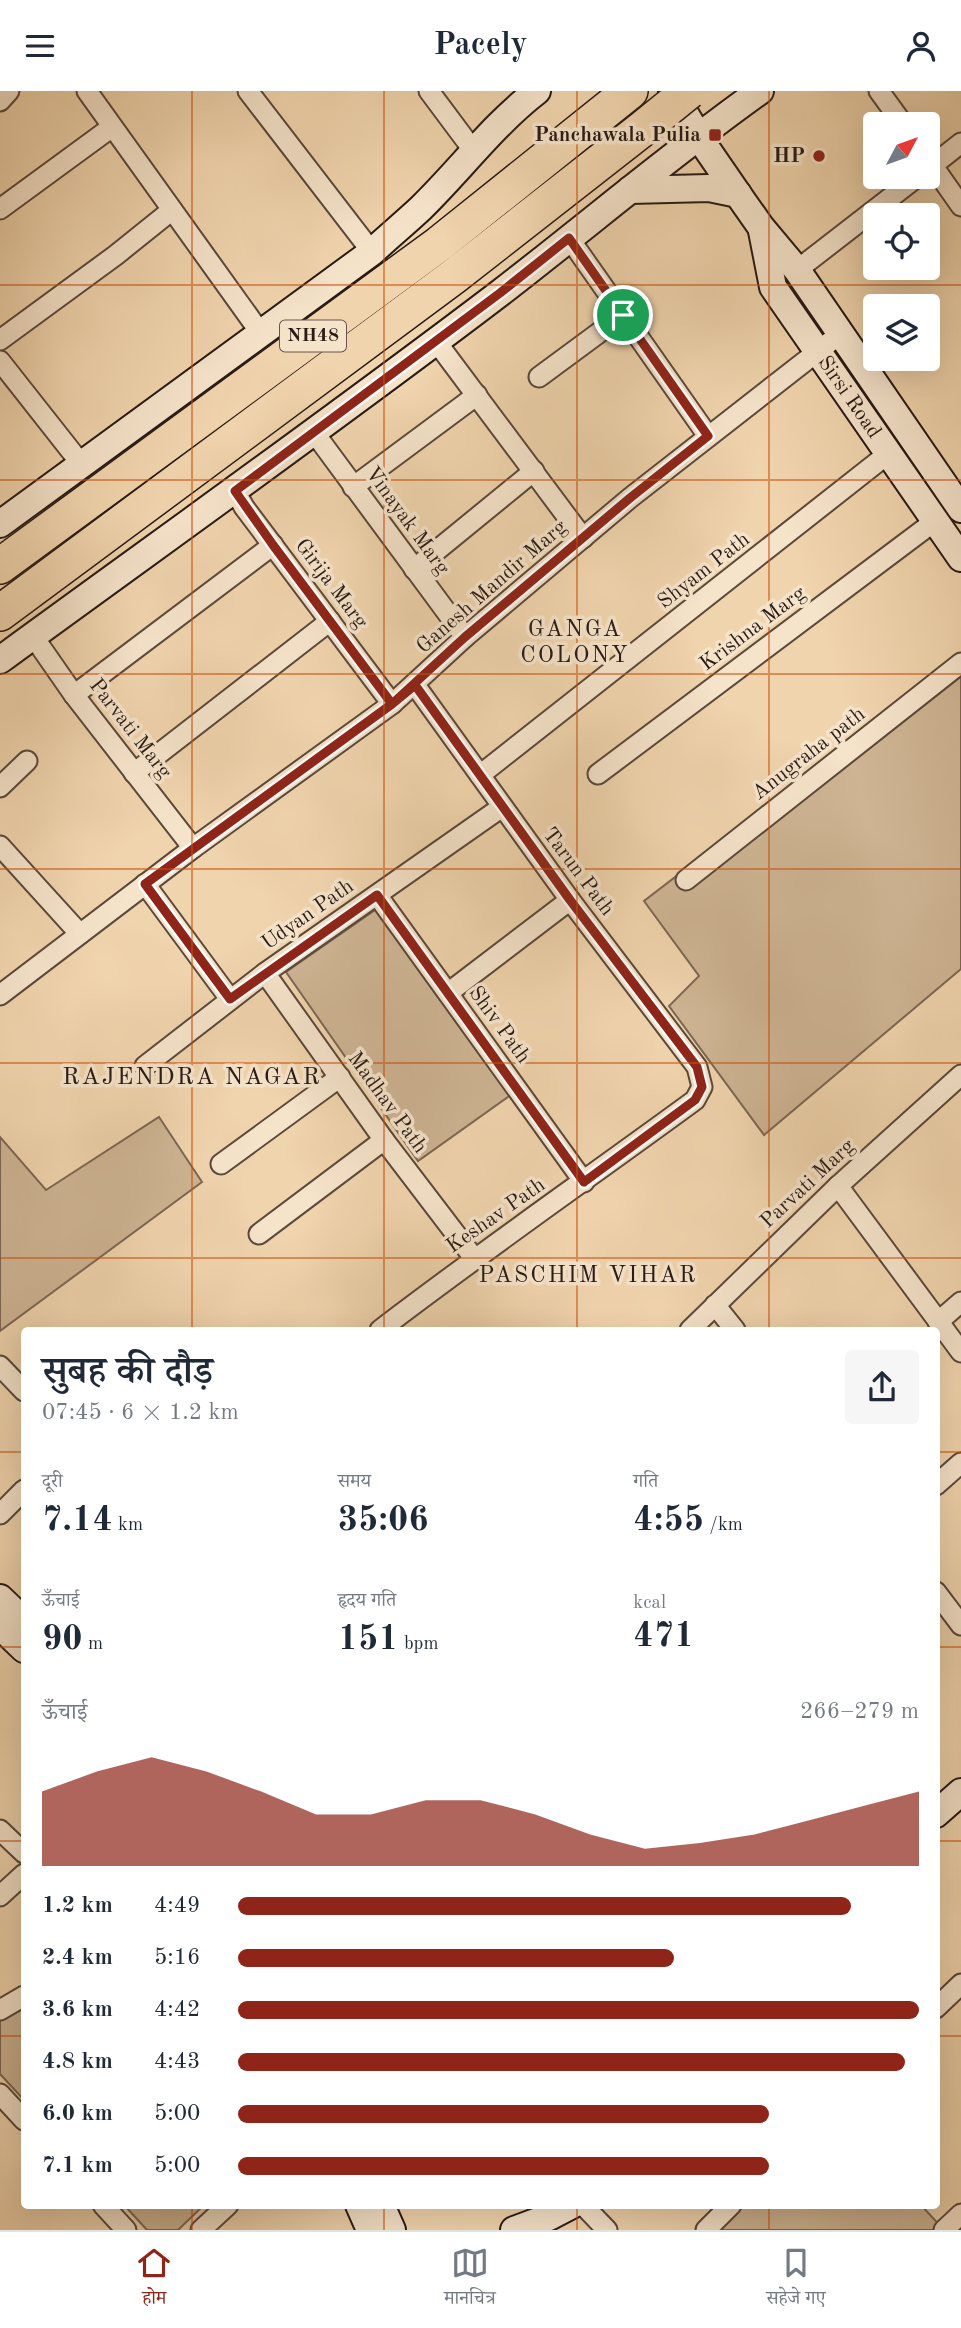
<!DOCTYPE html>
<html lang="hi">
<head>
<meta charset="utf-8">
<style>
  body { margin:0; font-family:"Old Standard TT","Noto Serif Devanagari",serif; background:#f6f6f7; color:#1f2937; height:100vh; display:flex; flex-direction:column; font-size:26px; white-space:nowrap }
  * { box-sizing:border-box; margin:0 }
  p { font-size:23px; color:#747a83 }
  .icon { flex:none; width:38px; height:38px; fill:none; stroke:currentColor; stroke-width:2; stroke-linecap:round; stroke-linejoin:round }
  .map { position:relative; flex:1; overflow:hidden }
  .sheet { position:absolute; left:21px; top:1236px; width:919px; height:882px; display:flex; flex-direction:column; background:#fff; border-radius:7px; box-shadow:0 7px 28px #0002 }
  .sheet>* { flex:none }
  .needle { width:46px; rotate:49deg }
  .controls { position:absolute; left:863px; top:21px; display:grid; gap:14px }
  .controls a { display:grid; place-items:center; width:77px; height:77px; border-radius:7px; background:#fff; box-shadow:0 7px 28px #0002; font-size:35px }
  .pin { position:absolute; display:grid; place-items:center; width:60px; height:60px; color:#fff; margin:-30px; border:4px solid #fff; border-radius:50%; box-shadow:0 2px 7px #0007 }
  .round { display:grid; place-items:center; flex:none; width:74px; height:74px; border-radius:7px; background:#f6f6f7 }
  .summary { display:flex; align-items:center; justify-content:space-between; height:119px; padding:0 21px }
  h1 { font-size:38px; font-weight:600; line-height:52px }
  .metrics { display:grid; grid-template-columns:repeat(3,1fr); gap:10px; height:119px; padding:7px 21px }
  .metrics div { display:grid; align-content:center }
  .metrics b { font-size:35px; font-weight:600 }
  .metrics small { font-size:19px; font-weight:400 }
  .metrics p { font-size:19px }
  .chart { height:196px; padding:14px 21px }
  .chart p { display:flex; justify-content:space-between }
  .chart svg { width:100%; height:126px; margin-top:7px; fill:#8f2418; opacity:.7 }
  ul { padding:0 21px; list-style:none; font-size:23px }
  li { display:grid; grid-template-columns:112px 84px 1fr; align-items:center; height:52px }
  li i { height:18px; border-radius:9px; background:#8f2418 }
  header { display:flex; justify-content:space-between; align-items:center; height:91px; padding:0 21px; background:#fff; font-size:32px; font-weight:600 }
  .dock { display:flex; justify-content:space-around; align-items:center; height:98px; border-top:2px solid #e0e1e3; background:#fff; font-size:19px; color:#747a83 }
  .dock a { display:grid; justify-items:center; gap:4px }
  .dock .current { color:#8f2418 }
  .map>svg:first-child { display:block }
  .green { fill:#ceb493; stroke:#7b6754; stroke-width:2 }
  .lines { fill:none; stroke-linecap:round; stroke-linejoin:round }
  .street-casing { stroke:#5a483a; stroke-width:23 }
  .secondary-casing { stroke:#281a14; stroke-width:30 }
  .highway-casing { stroke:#281a14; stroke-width:38 }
  .street { stroke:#f5e3ca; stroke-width:19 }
  .secondary { stroke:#f5e3ca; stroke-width:26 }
  .highway { stroke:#f0d4ad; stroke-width:35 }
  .highway-bridge-casing { stroke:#281a14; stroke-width:38; stroke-linecap:butt }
  .highway-bridge { stroke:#f0d4ad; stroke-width:35 }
  .route-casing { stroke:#fff; stroke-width:14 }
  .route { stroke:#8f2418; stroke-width:9 }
  .grid { fill:none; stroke:#cb500d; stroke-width:2; stroke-opacity:0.55 }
  .poi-dot { fill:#8f2418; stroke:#f5e3ca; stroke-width:2.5 }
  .labels { text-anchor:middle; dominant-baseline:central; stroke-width:7; stroke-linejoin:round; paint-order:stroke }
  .shield { fill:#f5e3ca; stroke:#66564b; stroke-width:2 }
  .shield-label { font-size:19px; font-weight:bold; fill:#281a14 }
  .poi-label { font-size:21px; font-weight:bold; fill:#281a14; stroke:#f5e3ca; text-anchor:end }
  .street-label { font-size:21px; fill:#281a14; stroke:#f5e3ca }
  .neighbourhood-label { font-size:23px; letter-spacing:2px; fill:#281a14; stroke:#f5e3ca }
  .quarter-label { font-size:24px; letter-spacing:2px; fill:#281a14; stroke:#f5e3ca }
</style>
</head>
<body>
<header><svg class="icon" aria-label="menu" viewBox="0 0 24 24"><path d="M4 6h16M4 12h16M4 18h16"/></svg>Pacely<svg class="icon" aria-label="person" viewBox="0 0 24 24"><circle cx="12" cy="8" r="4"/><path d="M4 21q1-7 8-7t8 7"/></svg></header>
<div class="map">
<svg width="961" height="2139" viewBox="0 0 961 2139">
  <rect width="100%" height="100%" fill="#f0d4ad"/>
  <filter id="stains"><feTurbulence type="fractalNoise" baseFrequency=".00286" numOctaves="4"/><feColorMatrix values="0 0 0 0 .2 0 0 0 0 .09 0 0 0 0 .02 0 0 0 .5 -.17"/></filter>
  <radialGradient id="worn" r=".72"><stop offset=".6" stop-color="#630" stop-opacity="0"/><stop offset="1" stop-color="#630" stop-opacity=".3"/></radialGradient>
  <g class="green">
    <polygon points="961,566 961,878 764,1044 669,915 699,885 644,810"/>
    <polygon points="378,817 512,1003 418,1070 286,881"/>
    <polygon points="159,1026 202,1091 0,1240 0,1046 46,1099"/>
    <polygon points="24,1910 24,2009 0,1983 0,1925"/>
    <polygon points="124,2114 204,2114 178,2139 147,2139"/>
    <polygon points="745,2114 921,2114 944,2139 719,2139"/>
  </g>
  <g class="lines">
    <defs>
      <g id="street">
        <polyline points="87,0 262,244"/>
        <polyline points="248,0 372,161"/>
        <polyline points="429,0 473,59"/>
        <polyline points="879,0 903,33"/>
        <polyline points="0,10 9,0"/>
        <polyline points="928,68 961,115"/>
        <polyline points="928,78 961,52"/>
        <polyline points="0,118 112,36"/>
        <polyline points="569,147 708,345"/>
        <polyline points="797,179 917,86"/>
        <polyline points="0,249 116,164 172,119"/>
        <polyline points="435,249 583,447"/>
        <polyline points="0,270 82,374"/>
        <polyline points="539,286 623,224"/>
        <polyline points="313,340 465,546"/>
        <polyline points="353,396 477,304"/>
        <polyline points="235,400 244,416 392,613"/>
        <polyline points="414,478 534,380"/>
        <polyline points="33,545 74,604 193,757"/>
        <polyline points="74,604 273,454"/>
        <polyline points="134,682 330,530"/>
        <polyline points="598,683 935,430"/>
        <polyline points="480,684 889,362"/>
        <polyline points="0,696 27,670"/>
        <polyline points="0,755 80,843"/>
        <polyline points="686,789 961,572"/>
        <polyline points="145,793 230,908"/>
        <polyline points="377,804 584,1091"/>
        <polyline points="265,882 384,1049 474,1167"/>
        <polyline points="448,902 570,809"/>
        <polyline points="0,904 193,757 392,613 465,546 630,407 840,243"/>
        <polyline points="145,975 265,882 502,716"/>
        <polyline points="221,1073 340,986"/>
        <polyline points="838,1095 961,1261"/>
        <polyline points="259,1143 384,1049"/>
        <polyline points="715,1214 735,1239"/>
        <polyline points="938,1231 961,1211"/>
        <path d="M 380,1239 C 483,1160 590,1086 695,1009 L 702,996 L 697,976 L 570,809 L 415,594"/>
        <polyline points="690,1239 838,1095 961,984"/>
        <polyline points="0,1275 24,1300"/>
        <polyline points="936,1394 961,1372"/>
        <polyline points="0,1423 24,1399"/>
        <polyline points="936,1501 961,1534"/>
        <polyline points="0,1739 24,1762"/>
        <polyline points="0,1805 24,1783"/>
        <polyline points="936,1917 961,1893"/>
        <polyline points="0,1919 24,1905"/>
        <polyline points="0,2003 24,2029"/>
        <polyline points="103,2114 126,2139"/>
        <polyline points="583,2114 607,2139"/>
        <polyline points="201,2139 228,2114"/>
        <polyline points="706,2139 731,2114"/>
        <polyline points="944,2139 961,2123"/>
      </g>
      <g id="secondary">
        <polyline points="672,0 698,45 742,109 761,136 797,179 961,418"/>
        <polyline points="630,99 709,97 738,103"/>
        <path id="s1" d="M 762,140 L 773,196 L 961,467"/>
        <path d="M 0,433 L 372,161 C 388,146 405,132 421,117 C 461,78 492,35 537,0"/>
        <path d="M 0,569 C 167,447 336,327 500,202 C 587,135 670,64 760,0"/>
        <polyline points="0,1507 24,1530"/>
        <polyline points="0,1535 24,1558"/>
        <polyline points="936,1723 961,1701"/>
        <polyline points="359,2114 370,2139"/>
        <polyline points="381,2114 392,2139"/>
        <polyline points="514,2139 549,2126 572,2114"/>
      </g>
      <g id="highway">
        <polyline points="0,475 439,153 630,0"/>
        <polyline points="0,522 453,186 641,39"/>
      </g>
    </defs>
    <use href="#street" class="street-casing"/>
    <use href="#secondary" class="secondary-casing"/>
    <use href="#highway" class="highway-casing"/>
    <use href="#street" class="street"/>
    <use href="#secondary" class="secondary"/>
    <use href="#highway" class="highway"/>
    <defs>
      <polyline id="highway-bridge" points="641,39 689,0"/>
    </defs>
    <use href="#highway-bridge" class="highway-bridge-casing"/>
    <use href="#highway-bridge" class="highway-bridge"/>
  </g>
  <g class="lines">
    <defs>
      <polyline id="route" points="623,224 708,345 630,407 465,546 392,613 145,793 230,908 377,804 584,1091 695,1009 702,996 697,976 570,809 415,594 392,613 273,454 235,400 500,202 569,147 623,224"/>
    </defs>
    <use href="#route" class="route-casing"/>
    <use href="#route" class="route"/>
  </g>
  <path class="grid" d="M 192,0 L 192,1239M 384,0 L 384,1239M 577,0 L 577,1239M 769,0 L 769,1239M 0,194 L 961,194M 0,389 L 961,389M 0,583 L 961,583M 0,778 L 961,778M 0,972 L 961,972M 0,1167 L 961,1167M 0,1361 L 24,1361M 936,1361 L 961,1361M 0,1556 L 24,1556M 936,1556 L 961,1556M 0,1750 L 24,1750M 936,1750 L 961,1750M 0,1945 L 24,1945M 936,1945 L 961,1945M 192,2114 L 192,2139M 384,2114 L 384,2139M 577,2114 L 577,2139M 769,2114 L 769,2139"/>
  <g class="poi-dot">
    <rect x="708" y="37" width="14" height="14" rx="3.5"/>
    <circle cx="819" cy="65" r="7"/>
  </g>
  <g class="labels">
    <rect class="shield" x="280" y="229.5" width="66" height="31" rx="5"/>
    <g class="shield-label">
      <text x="313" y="245">NH48</text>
    </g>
    <g class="poi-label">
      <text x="701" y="44">Panchawala Pulia</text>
      <text x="805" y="65">HP</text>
    </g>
    <g class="street-label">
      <text stroke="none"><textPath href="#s1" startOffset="191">Sirsi Road</textPath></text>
      <text transform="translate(407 430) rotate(54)">Vinayak Marg</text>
      <text transform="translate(704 480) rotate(-38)">Shyam Path</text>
      <text transform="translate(331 493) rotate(53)">Girija Marg</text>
      <text transform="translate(492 496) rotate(-41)">Ganesh Mandir Marg</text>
      <text transform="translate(753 538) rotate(-37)">Krishna Marg</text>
      <text transform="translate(130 638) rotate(52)">Parvati Marg</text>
      <text transform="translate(809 663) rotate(-38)">Anugraha path</text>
      <text transform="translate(578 781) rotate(53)">Tarun Path</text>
      <text transform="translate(308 824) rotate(-35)">Udyan Path</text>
      <text transform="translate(499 934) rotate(54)">Shiv Path</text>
      <text transform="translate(387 1012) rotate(54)">Madhav Path</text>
      <text transform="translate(808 1093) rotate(-43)">Parvati Marg</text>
      <text transform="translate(496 1125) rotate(-35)">Keshav Path</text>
    </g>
    <g class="neighbourhood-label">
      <text x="575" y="538">GANGA<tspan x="575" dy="26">COLONY</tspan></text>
      <text x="588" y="1184">PASCHIM VIHAR</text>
    </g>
    <g class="quarter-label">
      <text x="192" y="987">RAJENDRA NAGAR</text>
    </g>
  </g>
  <rect width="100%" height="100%" filter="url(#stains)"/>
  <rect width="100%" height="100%" fill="url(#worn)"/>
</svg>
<div class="controls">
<a><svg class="needle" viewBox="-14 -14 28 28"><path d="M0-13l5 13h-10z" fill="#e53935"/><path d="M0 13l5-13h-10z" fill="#747a83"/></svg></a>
<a><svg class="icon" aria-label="locate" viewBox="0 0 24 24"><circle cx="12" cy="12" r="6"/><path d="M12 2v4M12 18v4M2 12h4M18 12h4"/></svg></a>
<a><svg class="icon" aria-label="layers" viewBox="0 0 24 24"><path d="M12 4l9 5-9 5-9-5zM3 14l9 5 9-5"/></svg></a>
</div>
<div class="pin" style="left:623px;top:224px;background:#1e9e55"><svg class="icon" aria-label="arrive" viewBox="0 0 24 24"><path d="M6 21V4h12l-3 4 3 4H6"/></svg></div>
<section class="sheet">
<div class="summary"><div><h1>सुबह की दौड़</h1><p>07:45 · 6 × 1.2 km</p></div><a class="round"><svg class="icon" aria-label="share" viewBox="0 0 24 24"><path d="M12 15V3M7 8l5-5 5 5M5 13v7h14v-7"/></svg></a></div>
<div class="metrics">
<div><p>दूरी</p><b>7.14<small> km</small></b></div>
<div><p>समय</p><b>35:06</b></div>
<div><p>गति</p><b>4:55<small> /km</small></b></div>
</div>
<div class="metrics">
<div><p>ऊँचाई</p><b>90<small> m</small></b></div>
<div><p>हृदय गति</p><b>151<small> bpm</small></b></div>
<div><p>kcal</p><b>471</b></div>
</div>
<div class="chart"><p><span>ऊँचाई</span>266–279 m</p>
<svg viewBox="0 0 160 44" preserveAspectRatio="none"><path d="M0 44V18L10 11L20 6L30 11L40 18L50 26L60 26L70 21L80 21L90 26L100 33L110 38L120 36L130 33L140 28L150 23L160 18V44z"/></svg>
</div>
<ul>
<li><b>1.2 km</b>4:49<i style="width:90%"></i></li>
<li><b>2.4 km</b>5:16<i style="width:64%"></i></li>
<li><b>3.6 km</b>4:42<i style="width:100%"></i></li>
<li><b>4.8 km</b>4:43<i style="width:98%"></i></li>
<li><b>6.0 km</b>5:00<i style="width:78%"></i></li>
<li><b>7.1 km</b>5:00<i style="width:78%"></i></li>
</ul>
</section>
</div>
<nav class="dock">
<a class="current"><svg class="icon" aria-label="home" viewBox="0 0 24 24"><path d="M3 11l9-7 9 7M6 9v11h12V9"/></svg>होम</a>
<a><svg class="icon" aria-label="map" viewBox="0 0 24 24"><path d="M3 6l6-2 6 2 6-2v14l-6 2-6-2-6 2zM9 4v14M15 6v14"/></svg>मानचित्र</a>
<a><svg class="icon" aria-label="saved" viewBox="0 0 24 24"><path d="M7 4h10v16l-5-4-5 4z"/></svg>सहेजे गए</a>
</nav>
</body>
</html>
